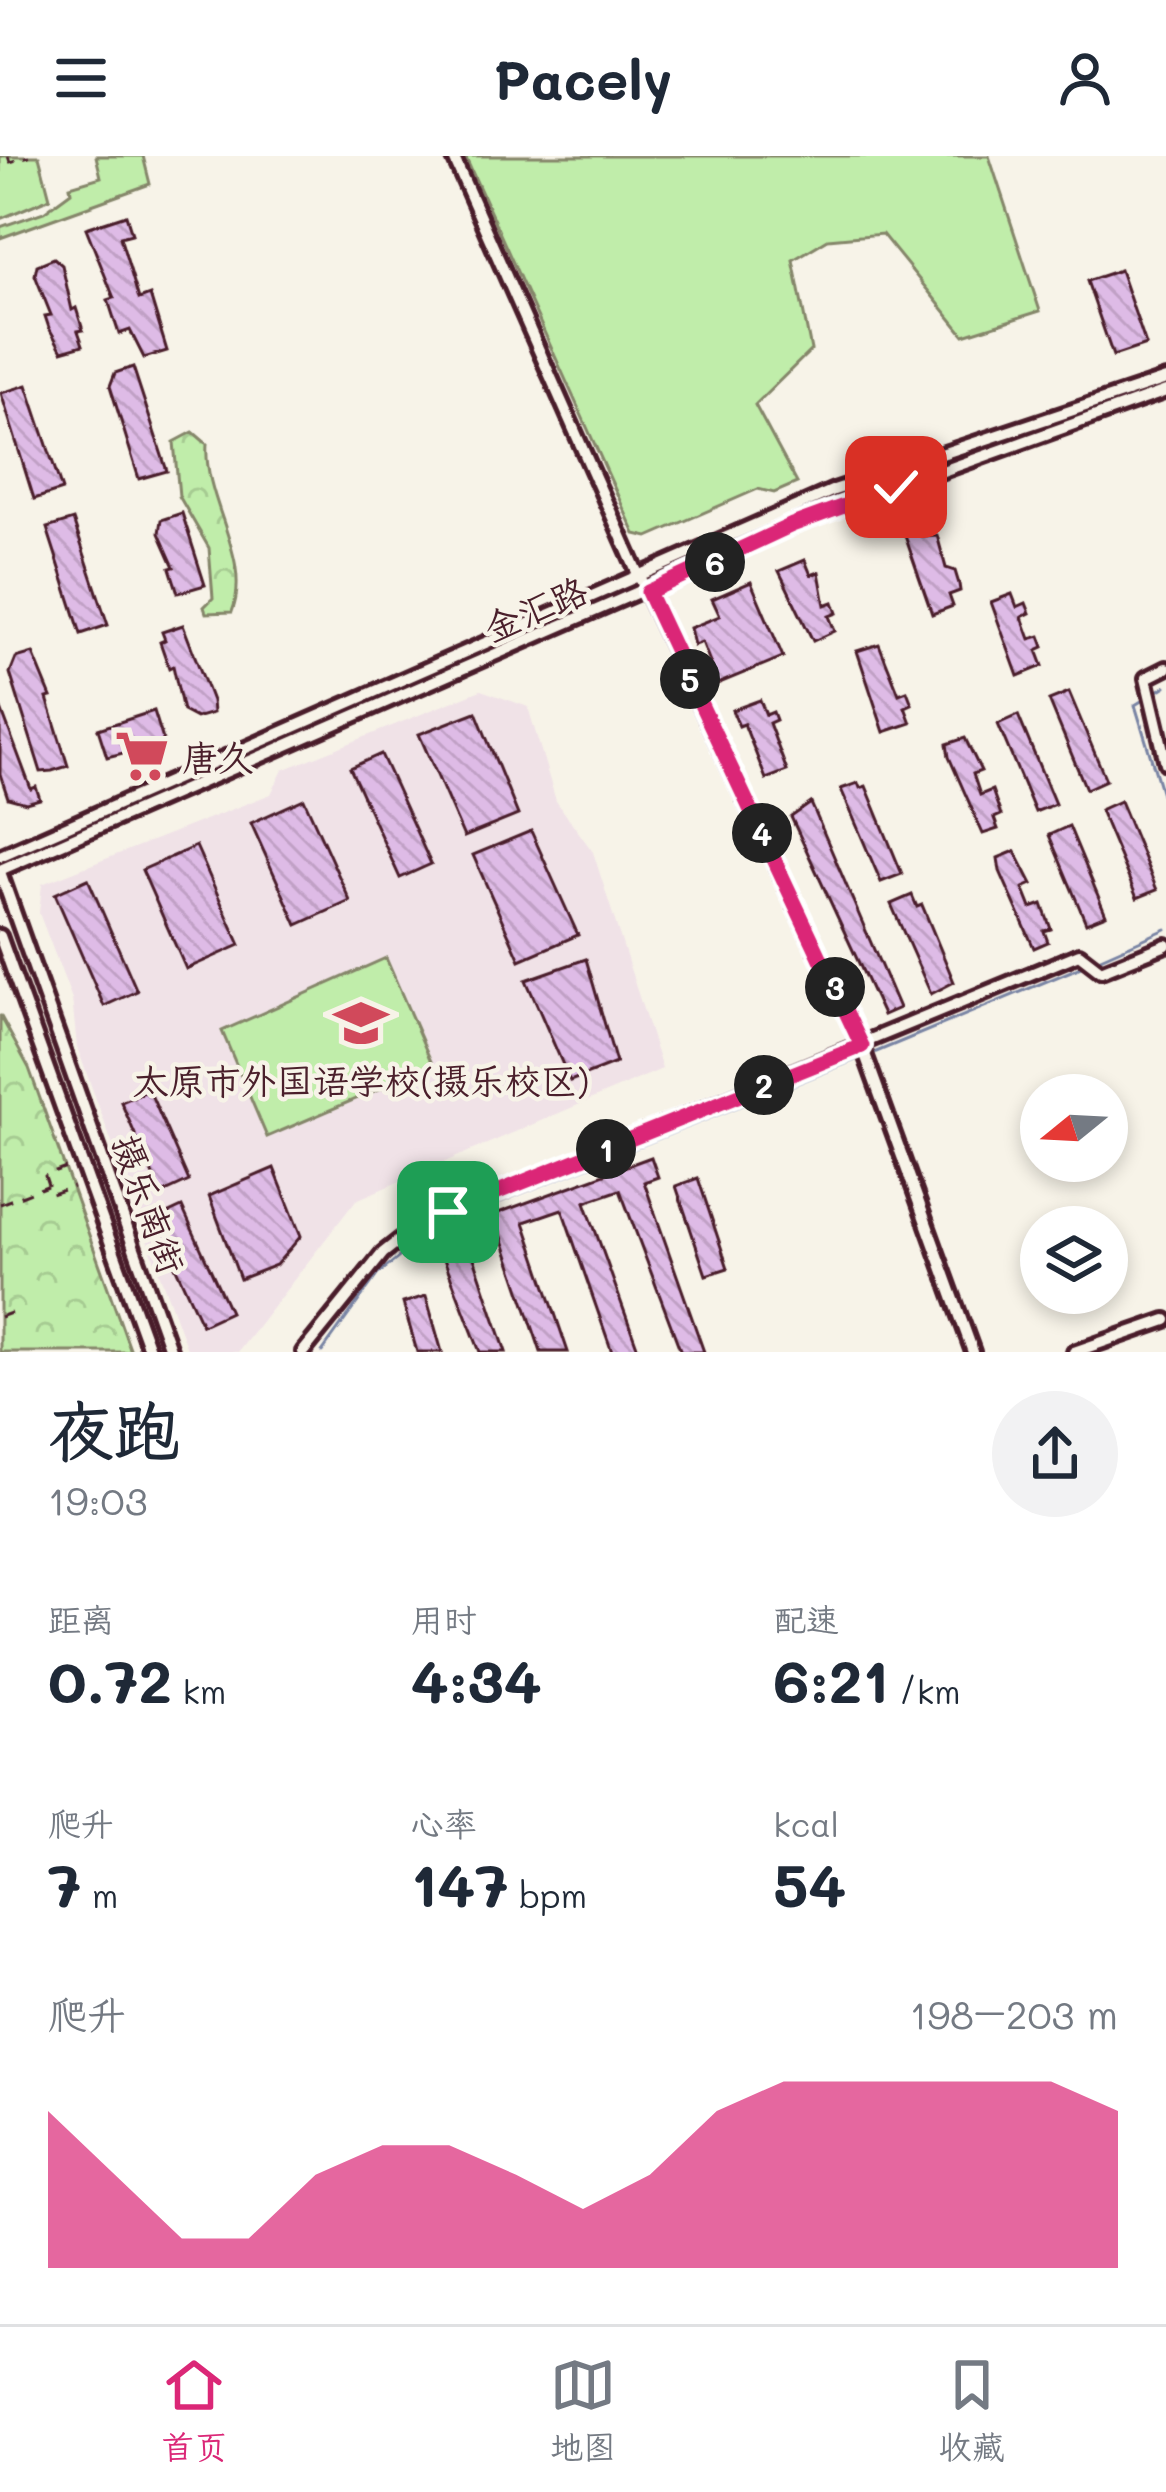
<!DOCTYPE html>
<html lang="zh">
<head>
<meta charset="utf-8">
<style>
  body { margin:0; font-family:Mali,"LXGW WenKai TC",sans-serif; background:#f2f2f3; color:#1f2937; height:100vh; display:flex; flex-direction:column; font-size:45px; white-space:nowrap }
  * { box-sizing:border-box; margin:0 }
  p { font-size:39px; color:#747a83 }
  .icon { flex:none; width:66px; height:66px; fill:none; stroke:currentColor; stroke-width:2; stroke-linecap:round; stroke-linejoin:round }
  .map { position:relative; height:1196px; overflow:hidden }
  .panel { display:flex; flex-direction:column; background:#fff; flex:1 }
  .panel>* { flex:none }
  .needle { width:78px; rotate:252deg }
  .controls { position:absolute; left:1020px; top:918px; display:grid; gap:24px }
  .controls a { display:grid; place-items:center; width:108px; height:108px; border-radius:50%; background:#fff; box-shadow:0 6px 18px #0003; font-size:60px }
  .pin { position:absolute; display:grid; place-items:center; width:102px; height:102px; color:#fff; margin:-51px; border-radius:24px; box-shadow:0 6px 18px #0006 }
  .km { position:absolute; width:60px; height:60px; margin:-30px; border-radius:50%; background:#222; color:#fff; font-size:33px; line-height:60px; text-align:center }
  .round { display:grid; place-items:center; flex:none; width:126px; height:126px; border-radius:63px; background:#f2f2f3 }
  .summary { display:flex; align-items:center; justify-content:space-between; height:204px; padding:0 48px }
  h1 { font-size:66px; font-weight:800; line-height:90px }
  .metrics { display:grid; grid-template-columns:repeat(3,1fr); gap:18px; height:204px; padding:12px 48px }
  .metrics div { display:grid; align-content:center }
  .metrics b { font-size:60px; font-weight:800 }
  .metrics small { font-size:33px; font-weight:400 }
  .metrics p { font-size:33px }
  .chart { height:336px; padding:24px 48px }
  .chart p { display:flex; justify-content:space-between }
  .chart svg { width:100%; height:216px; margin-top:12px; fill:#db2777; opacity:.7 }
  header { display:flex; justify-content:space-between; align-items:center; height:156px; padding:0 48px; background:#fff; font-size:54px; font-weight:800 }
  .dock { display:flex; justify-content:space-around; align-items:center; height:168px; border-top:3px solid #e0e1e3; background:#fff; font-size:33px; color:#747a83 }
  .dock a { display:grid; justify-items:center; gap:6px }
  .dock .active { color:#db2777 }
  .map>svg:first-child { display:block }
  .built { fill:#f0e2e7 }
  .grass { fill:#c0edaa; stroke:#85866a; stroke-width:3 }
  .park { fill:url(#park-crowns); stroke:#85866a; stroke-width:3 }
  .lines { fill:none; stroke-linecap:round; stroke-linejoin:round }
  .stream { stroke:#7984a4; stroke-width:3 }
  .building { fill:url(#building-back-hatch); stroke:#4a1f2b; stroke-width:3 }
  .minor-casing { stroke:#4a1f2b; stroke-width:20 }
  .path { stroke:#4a1f2b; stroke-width:3; stroke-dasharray:12 9; stroke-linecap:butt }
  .minor { stroke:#f7f3e8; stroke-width:10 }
  .route-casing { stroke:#fff; stroke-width:24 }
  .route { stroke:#db2777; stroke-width:15 }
  .labels { text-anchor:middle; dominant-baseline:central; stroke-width:9; stroke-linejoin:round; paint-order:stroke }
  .street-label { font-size:36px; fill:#4a1f2b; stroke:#f7f3e8 }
  .poi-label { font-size:36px; fill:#4a1f2b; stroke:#f7f3e8; text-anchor:start }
</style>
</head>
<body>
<header><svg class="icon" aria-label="menu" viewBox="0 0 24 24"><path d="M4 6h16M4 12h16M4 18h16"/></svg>Pacely<svg class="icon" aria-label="person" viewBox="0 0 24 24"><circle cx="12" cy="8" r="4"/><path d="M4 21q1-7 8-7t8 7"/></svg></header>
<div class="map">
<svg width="1166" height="1196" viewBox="0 0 1166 1196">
  <defs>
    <pattern id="park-crowns" width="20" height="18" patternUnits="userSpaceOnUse" patternTransform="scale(3)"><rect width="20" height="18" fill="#c0edaa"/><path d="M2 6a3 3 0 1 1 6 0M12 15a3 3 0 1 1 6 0" fill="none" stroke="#a6cb92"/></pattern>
    <pattern id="building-back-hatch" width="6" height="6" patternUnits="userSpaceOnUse" patternTransform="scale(3)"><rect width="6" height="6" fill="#debbe6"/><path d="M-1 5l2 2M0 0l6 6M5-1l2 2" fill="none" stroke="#c0a0c5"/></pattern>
  </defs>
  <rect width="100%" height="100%" fill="#f7f3e8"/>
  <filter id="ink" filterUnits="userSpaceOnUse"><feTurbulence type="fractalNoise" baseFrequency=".00833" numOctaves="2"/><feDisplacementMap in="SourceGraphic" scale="24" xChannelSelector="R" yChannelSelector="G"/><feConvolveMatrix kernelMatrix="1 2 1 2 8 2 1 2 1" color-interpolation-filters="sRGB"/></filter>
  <g filter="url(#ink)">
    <polygon class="built" points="481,534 528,551 556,645 593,696 662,913 356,1044 238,1196 188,1196 77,891 72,843 39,757 42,728 271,638 283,614"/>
    <g class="grass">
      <polygon points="0,0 39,0 50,42 0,63"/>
      <polygon points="96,0 143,0 150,28 0,82 0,71 44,56 71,36 70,30 101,21"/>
      <polygon points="465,0 989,0 1040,155 964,179 882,78 828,83 793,104 811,194 755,249 797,327 774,337 758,333 648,381 635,378"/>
      <polygon points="386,802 433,910 267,981 222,875"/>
    </g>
    <g class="park">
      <path d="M 193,276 L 207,288 C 203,345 253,402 232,456 L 206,457 L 204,451 L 213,442 L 209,392 L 179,340 L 174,286 Z"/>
      <polygon points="0,859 29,912 131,1196 0,1196"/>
    </g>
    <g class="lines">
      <g class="stream">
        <polyline points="1166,530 1135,549 1166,651"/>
        <polyline points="1096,804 1166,773"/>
        <polyline points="869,899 1088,808"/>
        <polyline points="322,1196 378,1118 435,1072 860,902"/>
      </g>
    </g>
    <g class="building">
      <polygon points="126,59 132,78 120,81 139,143 150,139 167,195 144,202 130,174 119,178 108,144 114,142 86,72"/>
      <polygon points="54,102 62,109 72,154 76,152 83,174 78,175 83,189 62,195 49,172 45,160 51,159 35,119 37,109"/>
      <polygon points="1120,114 1146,189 1113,200 1087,125"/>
      <polygon points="133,211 167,315 139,323 110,230 115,217"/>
      <polygon points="27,229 62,334 34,343 1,237"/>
      <polygon points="182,357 205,429 178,437 170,412 174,411 159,377 161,364"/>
      <polygon points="73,364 108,469 81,478 47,372"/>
      <polygon points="919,372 921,380 937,379 946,412 955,415 959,428 960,435 949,439 953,450 932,458 904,377"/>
      <polygon points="805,404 811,419 819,416 825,449 833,446 837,457 829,460 835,475 813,485 779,415"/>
      <polygon points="751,426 783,501 715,529 705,513 712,511 702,486 694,489 690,472 720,460 712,443"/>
      <polygon points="1012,438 1017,451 1026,447 1030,457 1022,461 1030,483 1040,480 1044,491 1037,494 1043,510 1018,520 991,446"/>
      <polygon points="183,469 212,545 213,557 196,562 183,555 173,510 169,512 160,486 165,484 162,476"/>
      <polygon points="879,488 899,538 907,535 912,548 905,551 911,567 884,576 857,495"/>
      <polygon points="33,497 51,541 47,542 68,610 52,615 41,616 10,517 16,502"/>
      <polygon points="1069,536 1106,624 1086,633 1049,544"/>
      <polygon points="760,544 766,559 773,556 776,564 769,567 787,615 766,623 744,568 739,570 732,554"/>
      <polygon points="0,550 31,633 36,631 40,643 26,647 8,642 0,618"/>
      <polygon points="154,555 164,587 107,601 98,573"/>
      <polygon points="476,556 518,659 464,681 419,578"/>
      <polygon points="1018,559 1055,648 1035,656 998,568"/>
      <polygon points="965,582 981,615 973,618 980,639 992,634 1001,659 994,662 998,673 983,678 949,601 947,588"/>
      <polygon points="381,598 431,708 400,722 350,612"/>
      <polygon points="858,627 860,632 866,630 902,718 881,726 841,633"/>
      <polygon points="304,643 350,745 297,769 251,667"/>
      <polygon points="1120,645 1157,734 1137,742 1100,654"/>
      <polygon points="811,647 899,852 883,859 791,661"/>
      <polygon points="1069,670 1106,759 1086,767 1049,679"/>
      <polygon points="531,675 578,779 520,804 473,699"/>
      <polygon points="196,690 240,789 186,813 142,714"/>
      <polygon points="1015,695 1032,728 1023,732 1031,752 1042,748 1051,773 1044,775 1048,786 1034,792 1000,715 998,702"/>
      <polygon points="88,723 137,835 104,850 55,738"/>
      <polygon points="912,739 917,751 922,749 954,826 931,838 891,748"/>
      <polygon points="586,803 616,907 570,925 526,824"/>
      <polygon points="149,934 189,1025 161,1038 121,946"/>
      <polygon points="651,1001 658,1021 644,1026 704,1196 681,1196 620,1034 585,1046 639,1196 612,1196 562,1053 524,1066 568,1196 541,1196 500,1075 469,1087 506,1196 480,1196 435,1080"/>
      <polygon points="274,1012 301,1080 276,1109 240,1123 209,1040"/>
      <polygon points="698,1022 728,1112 706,1119 676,1030"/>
      <polygon points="182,1051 230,1156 202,1169 154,1064"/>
      <polygon points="426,1140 442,1196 417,1196 403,1147"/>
    </g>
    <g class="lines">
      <defs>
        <g id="minor">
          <polyline points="453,0 637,416 862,890 973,1196"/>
          <polyline points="1166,512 1146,522 1166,607"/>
          <polyline points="0,700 834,334 1166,223"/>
          <polyline points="0,714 792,369 1166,235"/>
          <polyline points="0,716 171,1196"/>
          <polyline points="0,780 150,1196"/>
          <polyline points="303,1196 383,1097 416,1071 1079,798 1101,815 1166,789"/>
          <polyline points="1074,1196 1166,1164"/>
        </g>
      </defs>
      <use href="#minor" class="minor-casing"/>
      <g class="path">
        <polyline points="8,0 10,6 29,0"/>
        <polyline points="66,1012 45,1020 51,1038 73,1031"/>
        <polyline points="0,1048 47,1030"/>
        <polyline points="0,1161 11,1157"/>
      </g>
      <use href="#minor" class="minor"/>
    </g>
  </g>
  <g class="lines" filter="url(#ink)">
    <defs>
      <polyline id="route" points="448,1056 862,890 648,436 792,369 896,331"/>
    </defs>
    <use href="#route" class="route-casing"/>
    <use href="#route" class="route"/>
  </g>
  <defs>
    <symbol id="supermarket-bare" viewBox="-9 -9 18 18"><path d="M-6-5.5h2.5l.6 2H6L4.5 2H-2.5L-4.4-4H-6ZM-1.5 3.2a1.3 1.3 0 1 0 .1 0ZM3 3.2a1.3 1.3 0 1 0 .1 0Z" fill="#d1495b" stroke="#f7f3e8" stroke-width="2.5" paint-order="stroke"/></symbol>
    <symbol id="school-bare" viewBox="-9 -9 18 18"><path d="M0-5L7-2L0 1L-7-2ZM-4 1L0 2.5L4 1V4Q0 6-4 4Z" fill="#d1495b" stroke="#f7f3e8" stroke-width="2.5" paint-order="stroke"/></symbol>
  </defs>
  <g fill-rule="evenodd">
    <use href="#supermarket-bare" x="104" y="562" width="76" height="76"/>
    <use href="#school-bare" x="323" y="829" width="76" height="76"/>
  </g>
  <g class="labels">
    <g class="street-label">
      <text transform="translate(535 452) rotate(-23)">金汇路</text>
      <text transform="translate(150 1048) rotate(70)">摄乐南街</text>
    </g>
    <g class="poi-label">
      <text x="182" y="600">唐久</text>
      <text x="361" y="923" text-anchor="middle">太原市外国语学校(摄乐校区)</text>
    </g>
  </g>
</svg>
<div class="controls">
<a><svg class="needle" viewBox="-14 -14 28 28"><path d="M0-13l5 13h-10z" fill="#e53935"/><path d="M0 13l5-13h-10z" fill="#747a83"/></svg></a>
<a><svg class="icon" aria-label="layers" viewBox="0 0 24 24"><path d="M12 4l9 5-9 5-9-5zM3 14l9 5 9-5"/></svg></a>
</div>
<div class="pin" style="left:448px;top:1056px;background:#1e9e55"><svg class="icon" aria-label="arrive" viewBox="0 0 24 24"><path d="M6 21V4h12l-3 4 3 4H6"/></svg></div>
<div class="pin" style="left:896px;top:331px;background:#d93025"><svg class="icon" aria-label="check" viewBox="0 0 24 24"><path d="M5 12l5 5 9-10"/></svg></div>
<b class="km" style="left:606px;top:993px">1</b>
<b class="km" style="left:764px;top:929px">2</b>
<b class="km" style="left:835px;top:831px">3</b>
<b class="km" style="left:762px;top:677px">4</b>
<b class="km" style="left:690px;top:523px">5</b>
<b class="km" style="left:715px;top:406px">6</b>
</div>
<section class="panel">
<div class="summary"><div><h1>夜跑</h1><p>19:03</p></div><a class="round"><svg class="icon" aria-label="share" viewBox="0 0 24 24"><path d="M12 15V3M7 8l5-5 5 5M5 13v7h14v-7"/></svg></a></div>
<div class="metrics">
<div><p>距离</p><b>0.72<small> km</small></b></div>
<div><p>用时</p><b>4:34</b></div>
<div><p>配速</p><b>6:21<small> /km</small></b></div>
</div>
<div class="metrics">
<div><p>爬升</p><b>7<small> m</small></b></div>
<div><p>心率</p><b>147<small> bpm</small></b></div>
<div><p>kcal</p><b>54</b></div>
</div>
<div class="chart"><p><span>爬升</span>198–203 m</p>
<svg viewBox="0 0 160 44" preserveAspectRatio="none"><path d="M0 44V12L10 25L20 38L30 38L40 25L50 19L60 19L70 25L80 32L90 25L100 12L110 6L120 6L130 6L140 6L150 6L160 12V44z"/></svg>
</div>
</section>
<nav class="dock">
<a class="active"><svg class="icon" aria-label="home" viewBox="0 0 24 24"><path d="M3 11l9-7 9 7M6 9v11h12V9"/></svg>首页</a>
<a><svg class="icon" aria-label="map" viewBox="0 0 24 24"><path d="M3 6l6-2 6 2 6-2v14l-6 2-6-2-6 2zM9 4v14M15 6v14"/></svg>地图</a>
<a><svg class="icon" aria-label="saved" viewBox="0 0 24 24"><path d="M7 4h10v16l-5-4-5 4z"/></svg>收藏</a>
</nav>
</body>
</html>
